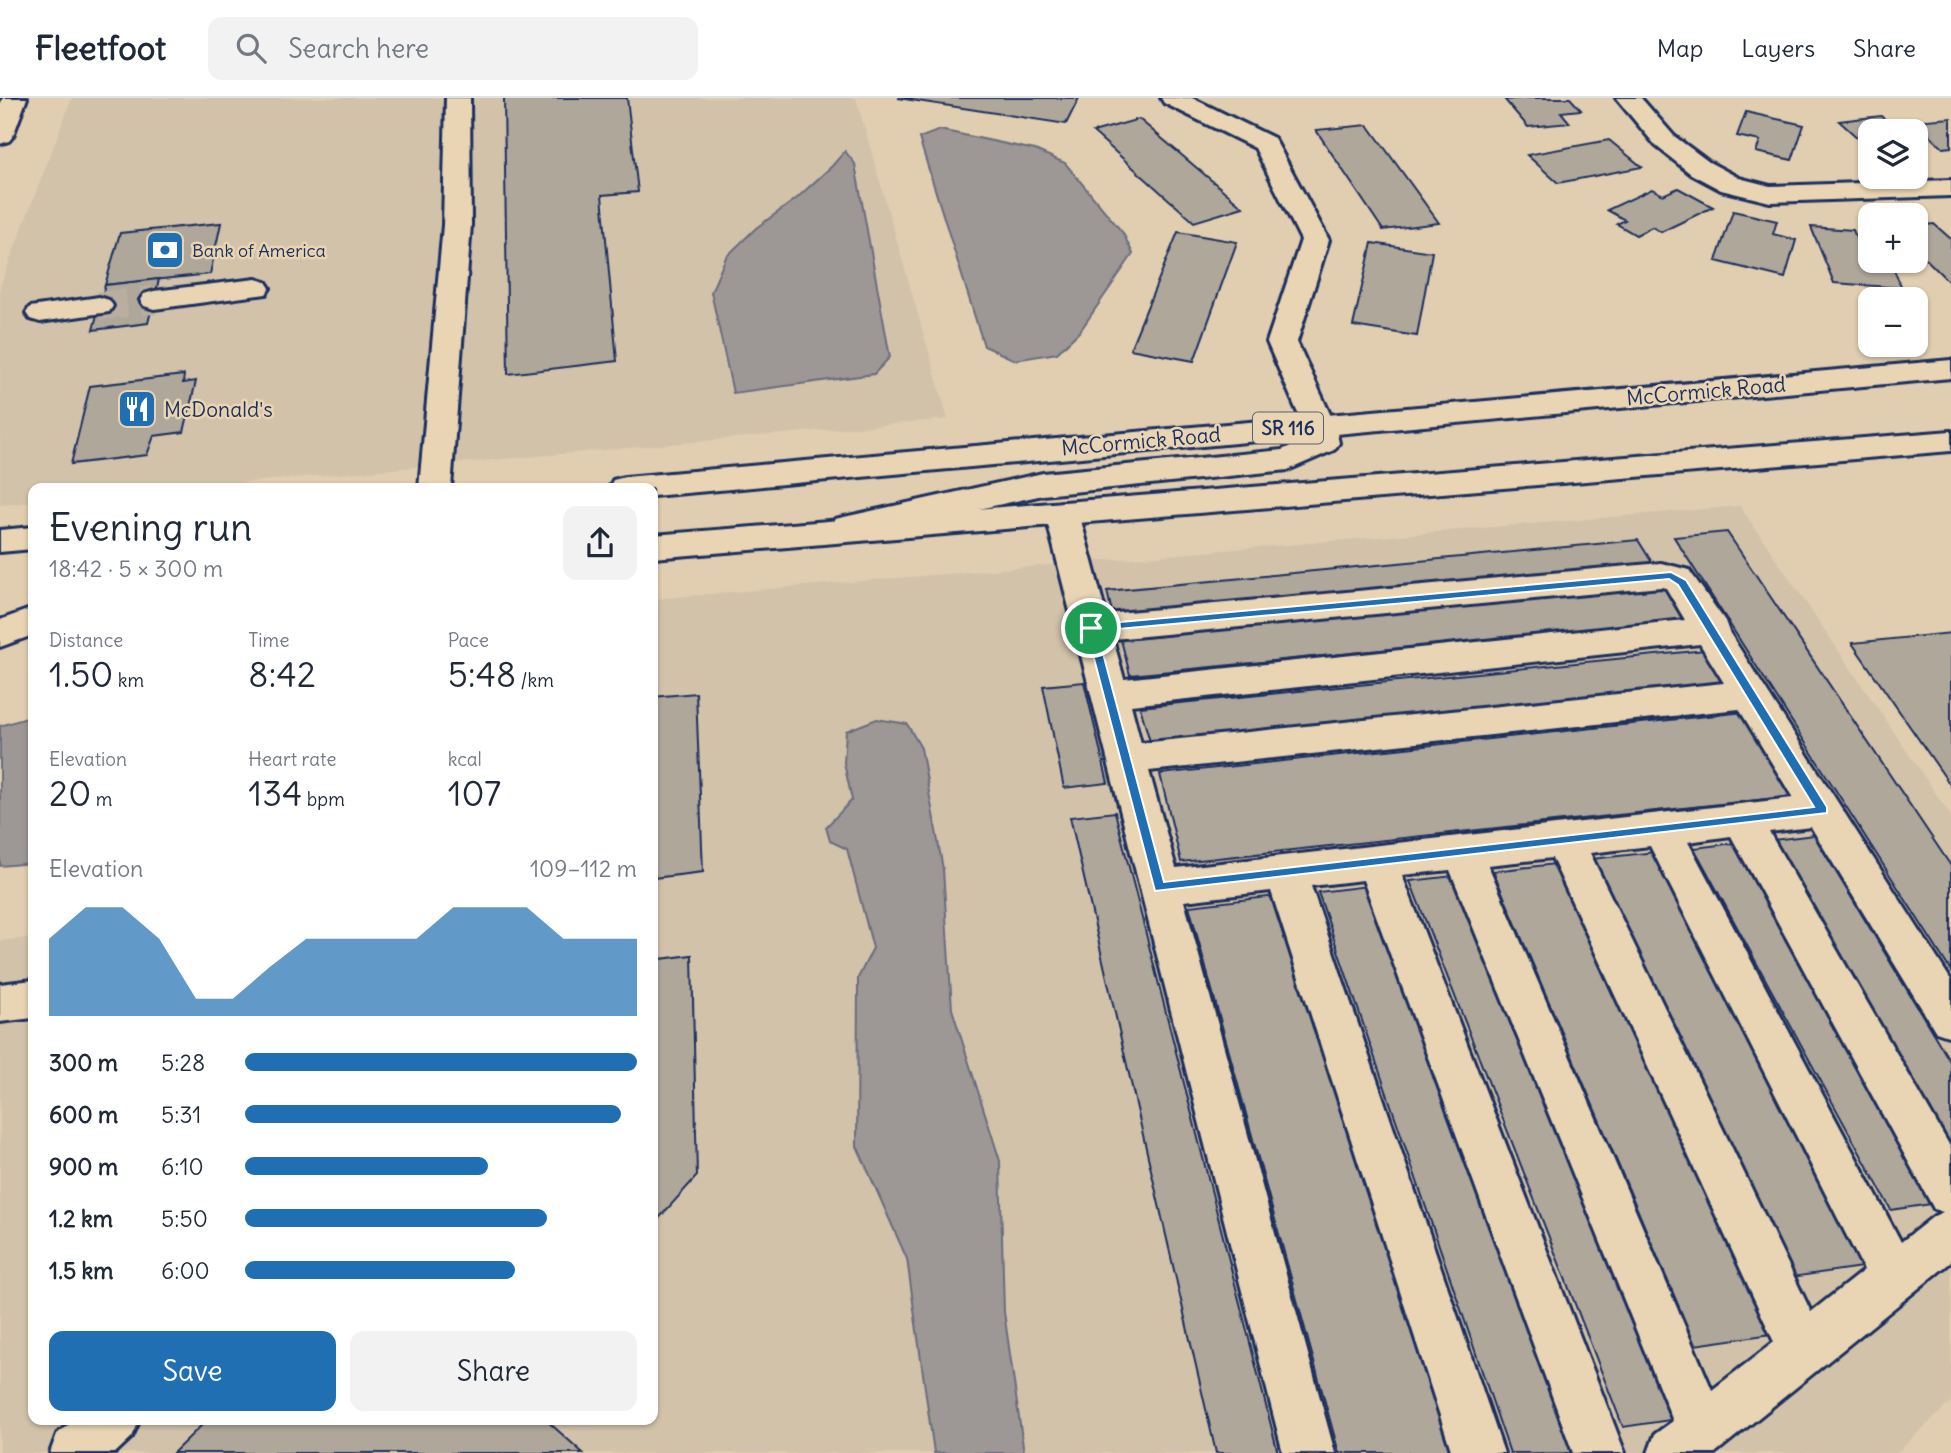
<!DOCTYPE html>
<html lang="en">
<head>
<meta charset="utf-8">
<style>
  body { margin:0; font-family:Delius,sans-serif; background:#f2f2f3; color:#1f2937; height:100vh; display:flex; flex-direction:column; font-size:26px; white-space:nowrap }
  * { box-sizing:border-box; margin:0 }
  p { font-size:23px; color:#747a83 }
  .icon { flex:none; width:38px; height:38px; fill:none; stroke:currentColor; stroke-width:2; stroke-linecap:round; stroke-linejoin:round }
  .map { position:relative; flex:1; overflow:hidden }
  .sheet { position:absolute; left:28px; top:385px; width:630px; height:942px; display:flex; flex-direction:column; background:#fff; border-radius:14px; box-shadow:0 2px 5px #0004 }
  .sheet>* { flex:none }
  .tools { position:absolute; left:1858px; top:21px; display:grid; gap:14px }
  .tools a { display:grid; place-items:center; width:70px; height:70px; border-radius:14px; background:#fff; box-shadow:0 2px 5px #0004; font-size:35px }
  .pin { position:absolute; display:grid; place-items:center; width:60px; height:60px; color:#fff; margin:-30px; border:4px solid #fff; border-radius:50%; box-shadow:0 2px 7px #0007 }
  .round { display:grid; place-items:center; flex:none; width:74px; height:74px; border-radius:14px; background:#f2f2f3 }
  .head { display:flex; align-items:center; justify-content:space-between; height:119px; padding:0 21px }
  h1 { font-size:38px; font-weight:600; line-height:52px }
  .figures { display:grid; grid-template-columns:repeat(3,1fr); gap:10px; height:119px; padding:7px 21px }
  .figures div { display:grid; align-content:center }
  .figures b { font-size:35px; font-weight:600 }
  .figures small { font-size:19px; font-weight:400 }
  .figures p { font-size:19px }
  .chart { height:196px; padding:14px 21px }
  .chart p { display:flex; justify-content:space-between }
  .chart svg { width:100%; height:126px; margin-top:7px; fill:#1f6fb2; opacity:.7 }
  .cta { display:flex; gap:14px; margin-top:auto; padding:14px 21px }
  .cta a { flex:1; height:80px; border-radius:14px; background:#1f6fb2; color:#fff; font-size:28px; font-weight:600; line-height:80px; text-align:center }
  .cta a+a { background:#f2f2f3; color:#1f2937 }
  ul { padding:0 21px; list-style:none; font-size:23px }
  li { display:grid; grid-template-columns:112px 84px 1fr; align-items:center; height:52px }
  li i { height:18px; border-radius:9px; background:#1f6fb2 }
  header { display:flex; align-items:center; gap:42px; box-sizing:border-box; height:98px; padding:0 35px; background:#fff; border-bottom:2px solid #e0e1e3 }
  header strong { font-size:33px }
  nav { display:flex; gap:38px; margin-inline-start:auto; font-size:24px }
  .search { width:490px; height:63px; background:#f2f2f3; display:flex; align-items:center; gap:18px; box-sizing:border-box; padding:0 24px; border-radius:14px; color:#747a83; font-size:26px }
  .map>svg:first-child { display:block }
  .built { fill:#d2c2aa }
  .water { fill:#9d9795; stroke:#696d7f; stroke-width:2 }
  .building { fill:#b0a79b; stroke:#1b2f5e; stroke-width:2 }
  .lines { fill:none; stroke-linecap:round; stroke-linejoin:round }
  .minor-tunnel { stroke:#b9aea0; stroke-width:28; stroke-dasharray:28 14; stroke-linecap:butt }
  .minor-casing { stroke:#1b2f5e; stroke-width:6 }
  .major-casing { stroke:#1b2f5e; stroke-width:6 }
  .minor { fill:#e9d5b3; fill-rule:evenodd }
  .major { fill:#e9d5b3; fill-rule:evenodd }
  .route { fill:#1f6fb2; stroke:#fff; stroke-width:2; fill-rule:evenodd }
  .labels { text-anchor:middle; dominant-baseline:central; stroke-width:5; stroke-linejoin:round; paint-order:stroke }
  .far-poi-label { font-size:18px; fill:#1b2f5e; stroke:#e9d5b3; text-anchor:start }
  .shield { fill:#e9d5b3; stroke:#596178; stroke-width:2 }
  .shield-label { font-size:19px; font-weight:bold; fill:#1b2f5e }
  .street-label { font-size:21px; fill:#1b2f5e; stroke:#e9d5b3 }
  .poi-label { font-size:21px; fill:#1b2f5e; stroke:#e9d5b3; text-anchor:start }
</style>
</head>
<body>
<header>
<strong>Fleetfoot</strong>
<div class="search"><svg class="icon" aria-label="search" viewBox="0 0 24 24"><circle cx="10" cy="10" r="6"/><path d="M15 15l6 6"/></svg>Search here</div>
<nav><a>Map</a><a>Layers</a><a>Share</a></nav>
</header>
<div class="map">
<svg width="1951" height="1355" viewBox="0 0 1951 1355">
  <rect width="100%" height="100%" fill="#e1ceb0"/>
  <filter id="ink" filterUnits="userSpaceOnUse"><feTurbulence type="fractalNoise" baseFrequency=".0143" numOctaves="2"/><feDisplacementMap in="SourceGraphic" scale="14" xChannelSelector="R" yChannelSelector="G"/><feConvolveMatrix kernelMatrix="1 2 1 2 8 2 1 2 1" color-interpolation-filters="sRGB"/></filter>
  <g filter="url(#ink)">
    <g class="built">
      <polygon points="72,0 856,0 948,321 183,390 33,390 33,404 0,407 0,188"/>
      <polygon points="1740,408 1951,718 1951,1304 1896,1355 0,1355 0,843 33,839 33,1321 653,1321 653,501"/>
    </g>
    <g class="water">
      <polygon points="940,32 1035,52 1065,65 1123,135 1133,156 1080,233 1057,255 1015,262 984,248 919,40"/>
      <polygon points="845,53 855,66 890,259 874,276 733,295 711,194 726,159 756,130 796,101 832,68"/>
      <polygon points="33,618 33,765 0,768 0,628"/>
      <polygon points="877,621 907,626 921,650 943,771 952,911 1000,1063 1004,1214 1024,1355 934,1355 907,1161 857,1048 858,880 873,850 847,751 830,743 826,729 852,702 844,665 846,633"/>
    </g>
    <g class="building">
      <polygon points="504,0 627,0 638,94 602,97 617,263 508,276"/>
      <polygon points="898,0 1079,0 1066,26"/>
      <polygon points="1521,0 1570,0 1581,12 1561,14 1570,25 1528,29 1505,2"/>
      <polygon points="1746,14 1804,27 1792,62 1756,54 1760,43 1737,38"/>
      <polygon points="1881,18 1898,33 1871,33 1871,52 1839,23"/>
      <polygon points="1951,20 1951,49 1943,50 1914,23"/>
      <polygon points="1139,21 1243,109 1194,124 1093,34"/>
      <polygon points="1368,27 1439,125 1383,132 1316,32"/>
      <polygon points="1609,42 1642,69 1558,85 1527,57"/>
      <polygon points="1678,90 1713,109 1661,134 1652,129 1636,137 1617,126 1625,122 1607,112 1652,91 1663,97"/>
      <polygon points="1733,113 1777,123 1773,136 1796,142 1785,180 1716,163"/>
      <polygon points="221,125 210,176 105,187 120,135"/>
      <polygon points="1934,126 1951,141 1951,186 1916,151 1916,128"/>
      <polygon points="1811,129 1853,132 1860,149 1871,150 1871,163 1890,163 1902,190 1834,185"/>
      <polygon points="1178,134 1237,144 1194,263 1130,251"/>
      <polygon points="1372,145 1432,154 1417,238 1353,228"/>
      <polygon points="159,181 148,225 93,232 105,187"/>
      <polygon points="184,277 183,285 196,283 184,334 154,338 147,357 71,366 90,288"/>
      <polygon points="1727,434 1951,768 1951,873 1674,439"/>
      <polygon points="1638,442 1653,466 1113,519 1107,493"/>
      <polygon points="1666,489 1686,522 1130,577 1121,542"/>
      <polygon points="1951,535 1951,688 1852,545"/>
      <polygon points="1705,552 1727,588 1151,647 1140,609"/>
      <polygon points="1084,584 1108,685 1064,690 1043,588"/>
      <polygon points="696,595 703,774 653,780 653,599"/>
      <polygon points="1745,614 1796,698 1181,764 1160,676"/>
      <polygon points="1115,714 1278,1355 1216,1355 1070,719"/>
      <polygon points="1814,737 1951,965 1951,1048 1773,742"/>
      <polygon points="1735,745 1938,1105 1891,1112 1694,750"/>
      <polygon points="1655,754 1869,1168 1792,1179 1591,761"/>
      <polygon points="1555,766 1772,1236 1695,1247 1493,773"/>
      <polygon points="1453,778 1677,1321 1623,1329 1410,783"/>
      <polygon points="1368,788 1576,1355 1510,1355 1318,794"/>
      <polygon points="1276,798 1452,1355 1339,1355 1189,808"/>
      <polygon points="692,857 697,1078 653,1127 653,862"/>
      <polygon points="208,1321 545,1321 583,1355 173,1355"/>
    </g>
    <g class="lines">
      <polyline class="minor-tunnel" points="99,208 154,202"/>
      <defs>
        <g id="minor">
          <polygon points="3,0 27,0 13,38 9,43 0,46 0,7"/>
          <polygon points="446,0 470,0 471,127 451,390 419,390 443,127"/>
          <polygon points="1161,0 1192,0 1274,40 1329,142 1297,244 1335,327 1339,345 1334,352 1288,372 1043,397 847,440 835,437 830,429 835,421 1043,375 1282,352 1306,341 1303,327 1267,244 1301,142 1255,50 1164,5"/>
          <polygon points="1616,0 1641,0 1674,38 1709,64 1739,80 1770,88 1951,82 1951,98 1770,104 1721,92 1691,76 1656,48"/>
          <polygon points="256,181 266,184 270,190 266,196 154,211 144,208 140,202 144,196 154,193"/>
          <polygon points="99,199 109,202 113,208 109,214 40,224 30,221 26,215 30,209"/>
          <path d="M 1062,404 L 1074,407 L 1079,415 L 1106,516 L 1661,465 L 1689,472 L 1725,523 L 1729,534 L 1951,882 L 1951,939 L 1936,934 L 1811,729 L 1769,734 L 1951,1050 L 1951,1164 L 1715,1355 L 1648,1355 L 1655,1336 L 1673,1323 L 1450,772 L 1402,777 L 1625,1355 L 1573,1355 L 1363,782 L 1311,788 L 1504,1355 L 1452,1355 L 1271,793 L 1184,803 L 1335,1355 L 1283,1355 L 1045,415 L 1050,407 ZM 1661,489 L 1666,490 L 1685,522 L 1124,581 L 1113,541 ZM 1700,546 L 1724,585 L 1141,645 L 1131,607 ZM 1739,611 L 1793,700 L 1176,770 L 1149,673 ZM 1731,738 L 1934,1111 L 1943,1114 L 1934,1118 L 1901,1144 L 1688,744 ZM 1650,748 L 1864,1172 L 1811,1214 L 1590,755 ZM 1552,760 L 1774,1244 L 1712,1292 L 1488,767 Z"/>
          <polygon points="33,882 33,920 0,924 0,886"/>
          <polygon points="75,1321 140,1321 132,1339 115,1355 50,1355 57,1336"/>
        </g>
        <g id="major">
          <polygon points="1951,262 1951,280 653,398 653,390 609,390 613,382 625,379"/>
          <polygon points="1951,333 1951,353 653,460 653,437"/>
          <polygon points="33,429 33,451 0,454 0,432"/>
          <polygon points="33,510 33,537 0,549 0,522"/>
        </g>
      </defs>
      <use href="#minor" class="minor-casing"/>
      <use href="#major" class="major-casing"/>
      <use href="#minor" class="minor"/>
      <use href="#major" class="major"/>
    </g>
  </g>
  <path class="route" d="M 1671,474 L 1686,482 L 1827,709 L 1827,715 L 1155,793 L 1086,530 L 1087,527 ZM 1669,481 L 1678,487 L 1814,709 L 1164,784 L 1097,533 Z"/>
  <defs>
    <symbol id="bank-square" viewBox="-11 -11 22 22"><rect x="-9" y="-9" width="18" height="18" rx="4" fill="#1f6fb2" stroke="#e9d5b3"/><path d="M-6-4H6V4H-6ZM0-2.3a2.3 2.3 0 1 0 0 4.6a2.3 2.3 0 1 0 0-4.6Z" fill="#fff"/></symbol>
    <symbol id="restaurant-square" viewBox="-11 -11 22 22"><rect x="-9" y="-9" width="18" height="18" rx="4" fill="#1f6fb2" stroke="#e9d5b3"/><path d="M-5-6h1v4h1v-4h1v4h1v-4h1v5L-1.5 .5V6h-2V.5L-5-1ZM5-6V6H3V1.5H1.5Q1.5-4 5-6Z" fill="#fff"/></symbol>
  </defs>
  <g fill-rule="evenodd">
    <use href="#bank-square" x="143" y="130" width="44" height="44"/>
    <use href="#restaurant-square" x="115" y="289" width="44" height="44"/>
  </g>
  <g class="labels">
    <g class="far-poi-label">
      <text x="192" y="152">Bank of America</text>
    </g>
    <rect class="shield" x="1253" y="314.5" width="70" height="31" rx="5"/>
    <g class="shield-label">
      <text x="1288" y="330">SR 116</text>
    </g>
    <g class="street-label">
      <text transform="translate(1706 293) rotate(-5)">McCormick Road</text>
      <text transform="translate(1141 343) rotate(-5)">McCormick Road</text>
    </g>
    <g class="poi-label">
      <text x="164" y="311">McDonald's</text>
    </g>
  </g>
</svg>
<div class="tools">
<a><svg class="icon" aria-label="layers" viewBox="0 0 24 24"><path d="M12 4l9 5-9 5-9-5zM3 14l9 5 9-5"/></svg></a>
<a>+</a>
<a>−</a>
</div>
<div class="pin" style="left:1091px;top:530px;background:#1e9e55"><svg class="icon" aria-label="arrive" viewBox="0 0 24 24"><path d="M6 21V4h12l-3 4 3 4H6"/></svg></div>
<section class="sheet">
<div class="head"><div><h1>Evening run</h1><p>18:42 · 5 × 300 m</p></div><a class="round"><svg class="icon" aria-label="share" viewBox="0 0 24 24"><path d="M12 15V3M7 8l5-5 5 5M5 13v7h14v-7"/></svg></a></div>
<div class="figures">
<div><p>Distance</p><b>1.50<small> km</small></b></div>
<div><p>Time</p><b>8:42</b></div>
<div><p>Pace</p><b>5:48<small> /km</small></b></div>
</div>
<div class="figures">
<div><p>Elevation</p><b>20<small> m</small></b></div>
<div><p>Heart rate</p><b>134<small> bpm</small></b></div>
<div><p>kcal</p><b>107</b></div>
</div>
<div class="chart"><p><span>Elevation</span>109–112 m</p>
<svg viewBox="0 0 160 44" preserveAspectRatio="none"><path d="M0 44V17L10 6L20 6L30 17L40 38L50 38L60 27L70 17L80 17L90 17L100 17L110 6L120 6L130 6L140 17L150 17L160 17V44z"/></svg>
</div>
<ul>
<li><b>300 m</b>5:28<i style="width:100%"></i></li>
<li><b>600 m</b>5:31<i style="width:96%"></i></li>
<li><b>900 m</b>6:10<i style="width:62%"></i></li>
<li><b>1.2 km</b>5:50<i style="width:77%"></i></li>
<li><b>1.5 km</b>6:00<i style="width:69%"></i></li>
</ul>
<div class="cta"><a>Save</a><a>Share</a></div>
</section>
</div>
</body>
</html>
